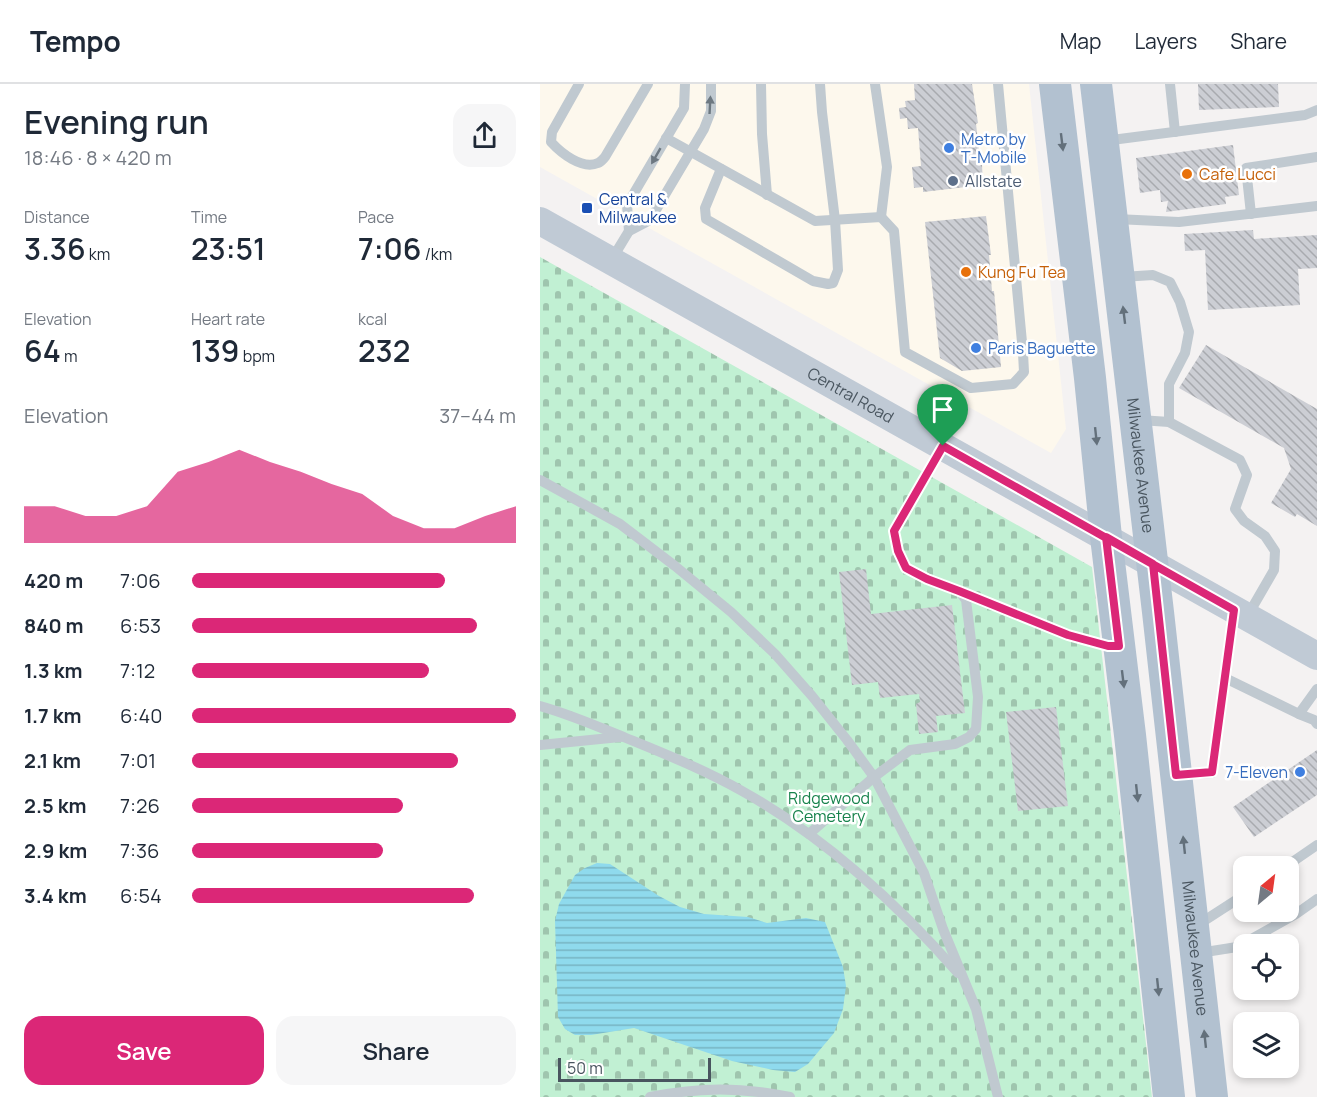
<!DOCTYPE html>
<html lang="en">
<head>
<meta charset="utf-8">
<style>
  body { margin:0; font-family:Manrope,sans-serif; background:#f6f6f7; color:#1f2937; height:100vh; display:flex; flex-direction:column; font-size:22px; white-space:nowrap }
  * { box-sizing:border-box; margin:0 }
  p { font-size:20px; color:#747a83 }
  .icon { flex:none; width:33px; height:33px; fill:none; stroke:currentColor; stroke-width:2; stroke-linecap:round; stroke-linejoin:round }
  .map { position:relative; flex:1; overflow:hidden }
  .details { display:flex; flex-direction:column; background:#fff; width:540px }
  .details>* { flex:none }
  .needle { width:39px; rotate:29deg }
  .controls { position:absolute; left:693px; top:772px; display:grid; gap:12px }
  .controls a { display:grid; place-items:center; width:66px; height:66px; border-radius:12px; background:#fff; box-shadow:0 3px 9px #0003; font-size:30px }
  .scale { position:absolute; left:18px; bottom:15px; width:153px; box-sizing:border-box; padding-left:6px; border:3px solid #49555f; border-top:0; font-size:16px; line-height:21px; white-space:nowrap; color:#49555f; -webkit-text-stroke:4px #fff; paint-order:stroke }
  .pin { position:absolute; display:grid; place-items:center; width:51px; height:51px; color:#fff; margin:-62px -26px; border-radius:50% 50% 50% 0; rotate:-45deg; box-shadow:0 0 6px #0007 }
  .pin .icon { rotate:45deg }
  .round { display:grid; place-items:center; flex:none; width:63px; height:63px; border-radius:18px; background:#f6f6f7 }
  .head { display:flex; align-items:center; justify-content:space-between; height:102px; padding:0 24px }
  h1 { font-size:33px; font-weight:600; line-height:45px }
  .figures { display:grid; grid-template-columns:repeat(3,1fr); gap:9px; height:102px; padding:6px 24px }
  .figures div { display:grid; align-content:center }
  .figures b { font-size:30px; font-weight:600 }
  .figures small { font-size:16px; font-weight:400 }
  .figures p { font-size:16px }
  .chart { height:168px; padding:12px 24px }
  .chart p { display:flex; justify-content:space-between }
  .chart svg { width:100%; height:108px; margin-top:6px; fill:#db2777; opacity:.7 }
  .primary-button { display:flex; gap:12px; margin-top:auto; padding:12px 24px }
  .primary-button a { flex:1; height:69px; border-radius:18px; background:#db2777; color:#fff; font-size:24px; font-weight:600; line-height:69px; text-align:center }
  .primary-button a+a { background:#f6f6f7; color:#1f2937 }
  ul { padding:0 24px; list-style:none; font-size:20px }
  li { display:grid; grid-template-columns:96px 72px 1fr; align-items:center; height:45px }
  li i { height:15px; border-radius:8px; background:#db2777 }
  header { display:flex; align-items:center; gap:36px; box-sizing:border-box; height:84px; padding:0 30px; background:#fff; border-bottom:2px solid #e0e1e3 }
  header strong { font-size:28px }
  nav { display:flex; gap:33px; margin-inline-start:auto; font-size:21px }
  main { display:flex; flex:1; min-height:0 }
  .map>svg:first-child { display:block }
  .commercial { fill:#fdf8ed }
  .cemetery { fill:url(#cemetery-stones) }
  .water { fill:url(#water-rules) }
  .building { fill:url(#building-back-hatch) }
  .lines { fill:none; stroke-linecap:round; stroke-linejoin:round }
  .lane { stroke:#c0c9d0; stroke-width:10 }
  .secondary { stroke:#c0cad5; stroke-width:28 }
  .primary { stroke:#b2c1d0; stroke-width:32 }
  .oneway { fill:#6d7881 }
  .oneway2 { fill:#63707b }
  .route-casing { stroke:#fff; stroke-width:12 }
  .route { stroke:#db2777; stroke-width:8 }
  .shop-dot { fill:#3f7fe0; stroke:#fff; stroke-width:2 }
  .food-dot { fill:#e8710a; stroke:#fff; stroke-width:2 }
  .service-dot { fill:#5c6f8a; stroke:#fff; stroke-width:2 }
  .transit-dot { fill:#1a4fb4; stroke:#fff; stroke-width:2 }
  .labels { text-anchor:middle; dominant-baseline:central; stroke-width:5; stroke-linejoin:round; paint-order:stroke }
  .shop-label { font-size:16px; fill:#366cbe; stroke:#fff; text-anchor:start }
  .food-label { font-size:16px; fill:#c56008; stroke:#fff; text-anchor:start }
  .service-label { font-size:16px; fill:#4e5e75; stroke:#fff; text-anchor:start }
  .transit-label { font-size:16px; fill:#164399; stroke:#fff; text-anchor:start }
  .street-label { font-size:16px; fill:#49555f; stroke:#fff }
  .park-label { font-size:16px; fill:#18834d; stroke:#fff }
</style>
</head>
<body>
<header>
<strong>Tempo</strong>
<nav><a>Map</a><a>Layers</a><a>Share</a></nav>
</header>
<main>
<section class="details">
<div class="head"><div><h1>Evening run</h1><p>18:46 · 8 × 420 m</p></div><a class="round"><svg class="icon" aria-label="share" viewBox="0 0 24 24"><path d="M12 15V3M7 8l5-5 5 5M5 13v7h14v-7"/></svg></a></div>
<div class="figures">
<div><p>Distance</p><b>3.36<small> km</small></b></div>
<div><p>Time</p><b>23:51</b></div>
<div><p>Pace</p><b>7:06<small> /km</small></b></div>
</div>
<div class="figures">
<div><p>Elevation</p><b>64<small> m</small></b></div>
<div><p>Heart rate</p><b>139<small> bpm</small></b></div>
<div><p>kcal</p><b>232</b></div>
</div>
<div class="chart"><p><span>Elevation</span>37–44 m</p>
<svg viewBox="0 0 160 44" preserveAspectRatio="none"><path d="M0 44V29L10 29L20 33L30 33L40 29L50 15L60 11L70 6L80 11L90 15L100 20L110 24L120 33L130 38L140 38L150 33L160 29V44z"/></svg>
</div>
<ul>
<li><b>420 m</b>7:06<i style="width:78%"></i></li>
<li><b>840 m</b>6:53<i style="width:88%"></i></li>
<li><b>1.3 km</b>7:12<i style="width:73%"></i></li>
<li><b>1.7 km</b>6:40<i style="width:100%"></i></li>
<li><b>2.1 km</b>7:01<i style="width:82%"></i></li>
<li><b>2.5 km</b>7:26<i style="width:65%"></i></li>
<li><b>2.9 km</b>7:36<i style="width:59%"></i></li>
<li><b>3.4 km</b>6:54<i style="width:87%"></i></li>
</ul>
<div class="primary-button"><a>Save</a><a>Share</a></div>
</section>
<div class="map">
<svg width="777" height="1013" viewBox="0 0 777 1013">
  <defs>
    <pattern id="cemetery-stones" width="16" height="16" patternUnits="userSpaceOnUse" patternTransform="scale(1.5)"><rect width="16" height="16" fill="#c1f0d3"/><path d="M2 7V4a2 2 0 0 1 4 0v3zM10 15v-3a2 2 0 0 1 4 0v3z" fill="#9fc5ae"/></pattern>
    <pattern id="water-rules" width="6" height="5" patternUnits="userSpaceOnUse" patternTransform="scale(1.5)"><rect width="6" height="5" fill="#8fdaed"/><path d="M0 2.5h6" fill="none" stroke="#77b4c3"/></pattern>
    <pattern id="building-back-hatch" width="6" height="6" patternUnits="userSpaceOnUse" patternTransform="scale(1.5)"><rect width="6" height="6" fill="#ccced4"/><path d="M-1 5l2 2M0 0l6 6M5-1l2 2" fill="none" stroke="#a8aaaf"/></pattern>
  </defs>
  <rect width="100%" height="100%" fill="#f4f2f2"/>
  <polygon class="commercial" points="0,0 489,0 526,345 511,369 0,83"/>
  <polygon class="cemetery" points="0,173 552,483 612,1013 0,1013"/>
  <polygon class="water" points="57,779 70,780 119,812 140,823 164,830 208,833 227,839 266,834 285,838 303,883 306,902 303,925 294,949 268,980 255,988 233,986 192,977 94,944 51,951 35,951 25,945 18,933 15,837 19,820 35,791 45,784"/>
  <g class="building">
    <polygon points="374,0 432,0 438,39 436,40 441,81 442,81 443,101 383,108 383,103 374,104 372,83 381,82 378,44 368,45 367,34 360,35 359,24 366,23 365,17 375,16"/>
    <polygon points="658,0 738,0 739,23 659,26"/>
    <polygon points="693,61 699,111 685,113 686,120 626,128 628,117 621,118 620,106 600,109 596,74"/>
    <polygon points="446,132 451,171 449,171 452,207 454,207 461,283 422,287 400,274 385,138"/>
    <polygon points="713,146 714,155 777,151 777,184 758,185 760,221 668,226 665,166 645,167 644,150"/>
    <polygon points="666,261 777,325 777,442 757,430 755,433 731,419 751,385 744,364 639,304"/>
    <polygon points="326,485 331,530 412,521 425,629 396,632 398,648 379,650 376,620 380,618 379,610 340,614 338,598 312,601 299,488"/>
    <polygon points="516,623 528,722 478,727 466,628"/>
    <polygon points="777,666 777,711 714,753 693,723"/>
  </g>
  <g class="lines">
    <g class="lane">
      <path d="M 39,0 L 12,48 L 11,58 C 21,69 42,86 58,79 C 61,78 63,75 65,73 L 108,0"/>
      <polyline points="145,0 144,24 87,121 89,147 110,136 164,45 171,27 171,0"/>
      <polyline points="221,0 222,50 227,111"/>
      <polyline points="335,0 347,83 341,133"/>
      <polyline points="630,0 635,48"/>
      <polyline points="126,54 275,137 341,133 354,147 365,268 431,304 473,300 484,288 483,269 458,0"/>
      <polyline points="564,57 765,31 777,26"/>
      <polyline points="181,85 165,124 166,135 273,197 288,200 293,199 298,186 295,136 282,28 280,0"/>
      <polyline points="711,130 706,84 777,73"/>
      <polyline points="576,135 639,138 777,122"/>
      <polyline points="72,175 89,147"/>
      <polyline points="582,193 613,191 630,198 640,218 649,248 645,269 629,300 629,338"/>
      <polyline points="600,336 629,338 700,376 707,391 695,425 704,437 725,452 735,467 734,486 708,531"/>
      <polyline points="0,396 80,440 135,482 191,528 235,570 272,612 307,656 334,693 384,789 403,845 436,925 458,1013"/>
      <polyline points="419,507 528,551 568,562 577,562"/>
      <polyline points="694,529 685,594 759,630 777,605"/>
      <path d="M 0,622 C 29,630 57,642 86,654 C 125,670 165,686 202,707 C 283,752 358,820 418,889"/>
      <polyline points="759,630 774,636 777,640"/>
      <polyline points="0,661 80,653"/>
      <polyline points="639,691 672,689 685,594"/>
      <polyline points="269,750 334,693 370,666 415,660 429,653 436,645 438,613 426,516 419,507 387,495 366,484 358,467 354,447 402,364"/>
      <polyline points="745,783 777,761"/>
      <polyline points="656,842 704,811"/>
      <polyline points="659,869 697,863 756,830 777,815"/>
      <path d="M 110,1013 C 161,1003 199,1003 250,1013"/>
    </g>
    <path class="secondary" id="s1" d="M 0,137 L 777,572"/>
    <g class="primary">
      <polyline points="515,0 550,294 566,453 590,651 629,1013"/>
      <path id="s2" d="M 556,0 L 618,528 L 672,1013"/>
    </g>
  </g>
  <defs><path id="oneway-solid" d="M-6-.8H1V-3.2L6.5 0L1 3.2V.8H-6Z" transform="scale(1.5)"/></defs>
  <g class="oneway">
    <use href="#oneway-solid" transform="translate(170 21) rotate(-87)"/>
    <use href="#oneway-solid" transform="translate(116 72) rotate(120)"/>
  </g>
  <g class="oneway2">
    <use href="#oneway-solid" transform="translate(522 58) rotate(83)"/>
    <use href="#oneway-solid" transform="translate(584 231) rotate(-97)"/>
    <use href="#oneway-solid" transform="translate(556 352) rotate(84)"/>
    <use href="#oneway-solid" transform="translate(583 595) rotate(83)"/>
    <use href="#oneway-solid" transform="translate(597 709) rotate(84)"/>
    <use href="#oneway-solid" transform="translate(644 761) rotate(-96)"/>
    <use href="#oneway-solid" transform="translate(618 903) rotate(84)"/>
    <use href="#oneway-solid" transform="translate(665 955) rotate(-96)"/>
  </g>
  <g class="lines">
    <defs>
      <polyline id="route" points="403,362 354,447 358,467 366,484 387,495 419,507 528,551 568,562 579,562 566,453 613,480 636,691 672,688 694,526 403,362"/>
    </defs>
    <use href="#route" class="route-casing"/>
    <use href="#route" class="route"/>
  </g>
  <g class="shop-dot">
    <circle cx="409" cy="64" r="6"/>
    <circle cx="436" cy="264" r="6"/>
    <circle cx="760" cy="688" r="6"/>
  </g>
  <g class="food-dot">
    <circle cx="647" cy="90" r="6"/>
    <circle cx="426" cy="188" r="6"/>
  </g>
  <circle class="service-dot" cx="413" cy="97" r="6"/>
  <rect class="transit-dot" x="41" y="118" width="12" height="12" rx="3"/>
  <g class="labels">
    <g class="shop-label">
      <text x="421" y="55">Metro by<tspan x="421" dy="18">T-Mobile</tspan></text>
      <text x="448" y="264">Paris Baguette</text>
      <text x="748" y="688" text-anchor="end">7-Eleven</text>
    </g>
    <g class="food-label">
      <text x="659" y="90">Cafe Lucci</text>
      <text x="438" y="188">Kung Fu Tea</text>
    </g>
    <g class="service-label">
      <text x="425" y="97">Allstate</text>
    </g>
    <g class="transit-label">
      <text x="59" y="115">Central &amp;<tspan x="59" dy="18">Milwaukee</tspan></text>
    </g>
    <g class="street-label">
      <text stroke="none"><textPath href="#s1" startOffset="356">Central Road</textPath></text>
      <text stroke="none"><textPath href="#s2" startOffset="384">Milwaukee Avenue</textPath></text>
      <text stroke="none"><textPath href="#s2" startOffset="870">Milwaukee Avenue</textPath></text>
    </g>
    <g class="park-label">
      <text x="289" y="714">Ridgewood<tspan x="289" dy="18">Cemetery</tspan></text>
    </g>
  </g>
</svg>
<div class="controls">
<a><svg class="needle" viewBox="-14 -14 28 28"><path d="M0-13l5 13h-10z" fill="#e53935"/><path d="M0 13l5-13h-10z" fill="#747a83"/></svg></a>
<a><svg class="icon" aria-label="locate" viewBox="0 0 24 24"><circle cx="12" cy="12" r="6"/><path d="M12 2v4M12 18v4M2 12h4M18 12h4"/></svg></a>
<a><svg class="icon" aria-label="layers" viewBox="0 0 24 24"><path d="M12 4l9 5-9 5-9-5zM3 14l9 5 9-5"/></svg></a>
</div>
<div class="scale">50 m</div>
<div class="pin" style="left:403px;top:362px;background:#1e9e55"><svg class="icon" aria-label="arrive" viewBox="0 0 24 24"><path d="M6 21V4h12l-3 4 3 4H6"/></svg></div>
</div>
</main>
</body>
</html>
